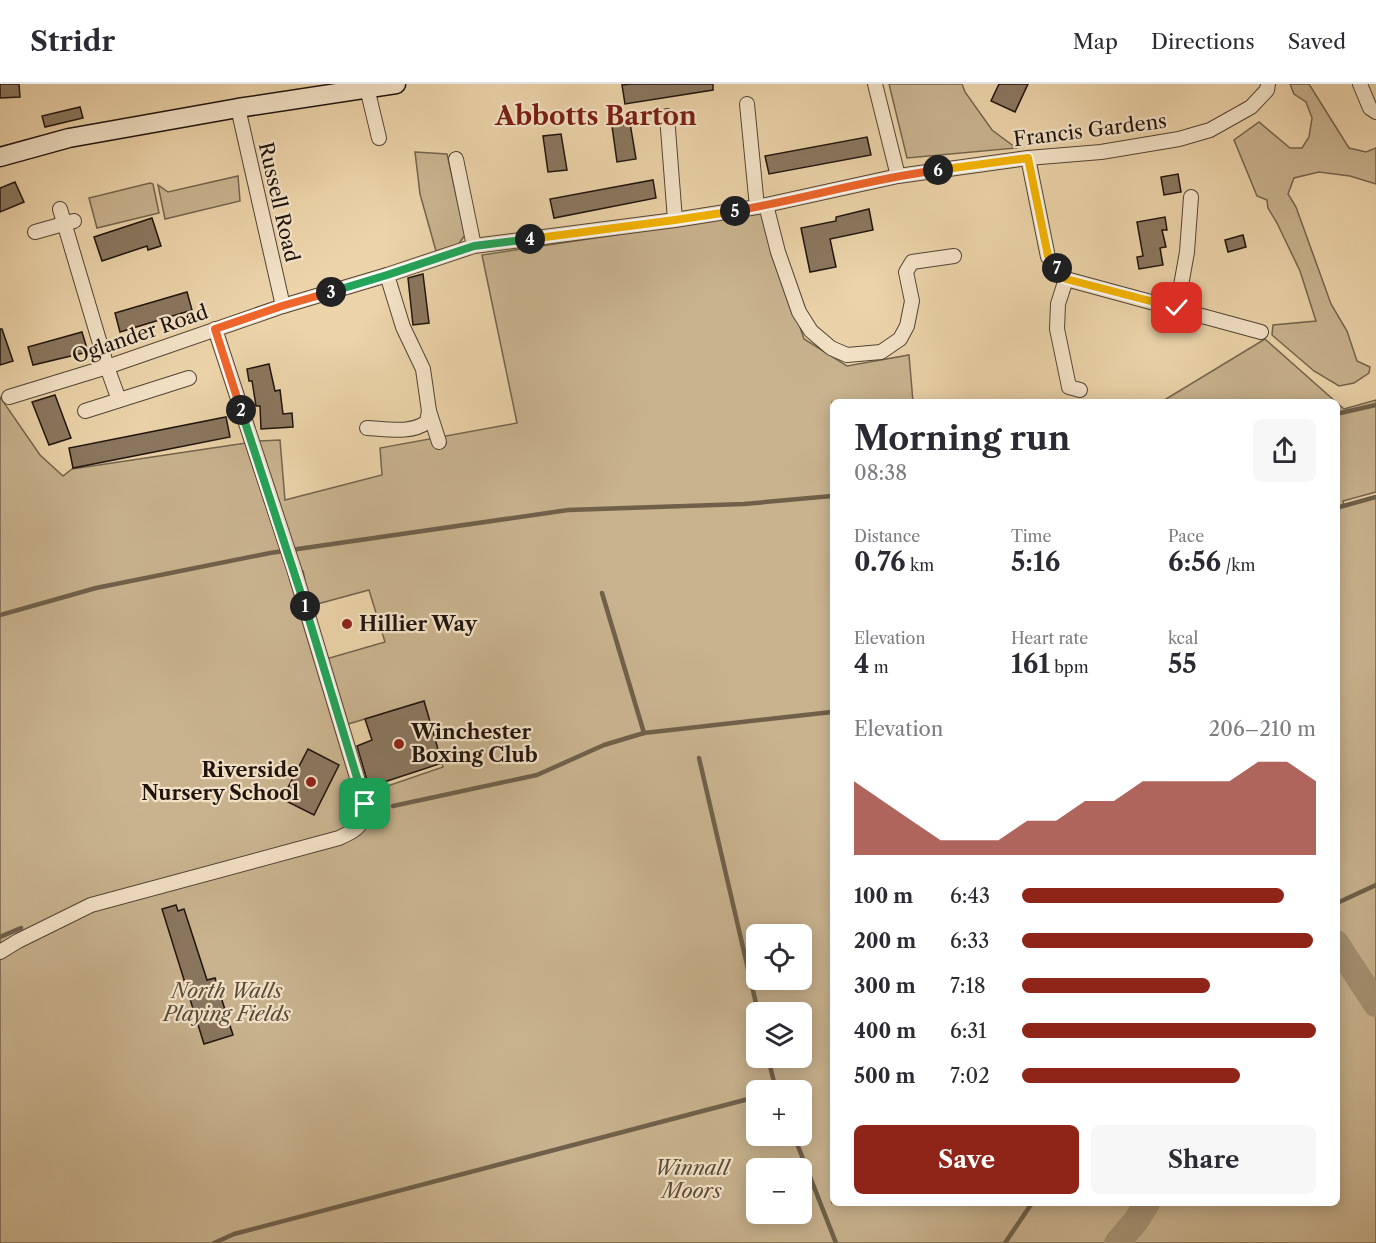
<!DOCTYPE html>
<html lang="en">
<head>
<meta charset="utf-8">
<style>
  body { margin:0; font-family:"Libre Caslon Text",serif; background:#f7f7f7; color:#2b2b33; height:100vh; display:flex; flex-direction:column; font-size:22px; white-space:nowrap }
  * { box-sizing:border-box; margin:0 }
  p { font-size:20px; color:#7c7c81 }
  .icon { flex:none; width:33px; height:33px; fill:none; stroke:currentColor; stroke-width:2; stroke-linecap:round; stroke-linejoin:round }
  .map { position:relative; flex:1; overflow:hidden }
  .panel { position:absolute; left:830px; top:315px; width:510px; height:807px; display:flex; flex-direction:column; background:#fff; border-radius:9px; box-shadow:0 3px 15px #0003 }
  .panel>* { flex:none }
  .controls { position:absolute; left:746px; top:840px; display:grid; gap:12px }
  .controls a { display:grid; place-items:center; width:66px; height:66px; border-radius:9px; background:#fff; box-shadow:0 3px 15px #0003; font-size:30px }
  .pin { position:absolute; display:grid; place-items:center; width:51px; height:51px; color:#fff; margin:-26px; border-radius:12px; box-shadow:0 3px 9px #0006 }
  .km { position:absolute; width:30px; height:30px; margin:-15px; border-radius:50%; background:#222; color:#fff; font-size:16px; line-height:30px; text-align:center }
  .round { display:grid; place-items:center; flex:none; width:63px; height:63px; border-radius:9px; background:#f7f7f7 }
  .summary { display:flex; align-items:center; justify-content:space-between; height:102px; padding:0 24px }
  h1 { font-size:33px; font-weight:800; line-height:45px }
  .figures { display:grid; grid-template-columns:repeat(3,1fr); gap:9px; height:102px; padding:6px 24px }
  .figures div { display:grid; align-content:center }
  .figures b { font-size:26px; font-weight:800 }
  .figures small { font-size:16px; font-weight:400 }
  .figures p { font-size:16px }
  .chart { height:168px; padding:12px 24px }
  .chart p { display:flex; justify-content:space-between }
  .chart svg { width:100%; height:108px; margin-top:6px; fill:#8f2418; opacity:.7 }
  .button { display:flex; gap:12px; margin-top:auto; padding:12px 24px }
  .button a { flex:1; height:69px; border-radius:9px; background:#8f2418; color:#fff; font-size:24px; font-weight:800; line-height:69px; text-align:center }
  .button a+a { background:#f7f7f7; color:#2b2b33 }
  ul { padding:0 24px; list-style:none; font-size:20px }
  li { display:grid; grid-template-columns:96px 72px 1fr; align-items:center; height:45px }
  li i { height:15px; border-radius:8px; background:#8f2418 }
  header { display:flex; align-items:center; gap:36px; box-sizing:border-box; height:84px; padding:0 30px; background:#fff; border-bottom:2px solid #e1e1e2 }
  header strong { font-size:28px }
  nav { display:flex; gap:33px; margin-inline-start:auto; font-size:21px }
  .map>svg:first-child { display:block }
  .green { fill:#c9b38f; stroke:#74644e; stroke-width:1.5; fill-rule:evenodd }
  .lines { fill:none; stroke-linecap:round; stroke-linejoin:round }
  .stream { stroke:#70604b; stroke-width:4.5 }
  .river { stroke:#a69274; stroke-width:26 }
  .building { fill:#8a775f; stroke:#1f140e; stroke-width:1.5 }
  .minor-casing { stroke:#524435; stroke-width:16 }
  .secondary-casing { stroke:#1f140e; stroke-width:21 }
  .minor { stroke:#f3e2c7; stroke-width:14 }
  .secondary { stroke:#f3e2c7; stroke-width:18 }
  .split-1-casing { stroke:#fff; stroke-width:12 }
  .split-2-casing { stroke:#fff; stroke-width:12 }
  .split-3-casing { stroke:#fff; stroke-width:12 }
  .split-4-casing { stroke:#fff; stroke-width:12 }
  .split-5-casing { stroke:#fff; stroke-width:12 }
  .split-6-casing { stroke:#fff; stroke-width:12 }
  .split-7-casing { stroke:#fff; stroke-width:12 }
  .split-8-casing { stroke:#fff; stroke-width:12 }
  .split-1 { stroke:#22a559; stroke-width:8 }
  .split-2 { stroke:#22a559; stroke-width:8 }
  .split-3 { stroke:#f0652b; stroke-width:8 }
  .split-4 { stroke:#22a559; stroke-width:8 }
  .split-5 { stroke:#f5b400; stroke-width:8 }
  .split-6 { stroke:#f0652b; stroke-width:8 }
  .split-7 { stroke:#f5b400; stroke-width:8 }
  .split-8 { stroke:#f5b400; stroke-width:8 }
  .poi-dot { fill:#8f2418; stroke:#f3e2c7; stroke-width:2 }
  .labels { text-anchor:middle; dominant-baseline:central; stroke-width:4.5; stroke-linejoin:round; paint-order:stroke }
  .street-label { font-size:20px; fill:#1f140e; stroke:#f3e2c7 }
  .poi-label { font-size:20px; font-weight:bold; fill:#1f140e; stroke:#f3e2c7; text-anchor:start }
  .park-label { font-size:20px; font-style:italic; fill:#5a4c3b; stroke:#f3e2c7 }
  .district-label { font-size:26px; font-weight:bold; fill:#7a1f14; stroke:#f3e2c7 }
</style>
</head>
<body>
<header>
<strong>Stridr</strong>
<nav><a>Map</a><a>Directions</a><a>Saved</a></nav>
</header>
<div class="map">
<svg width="1376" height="1159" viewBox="0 0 1376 1159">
  <rect width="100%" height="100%" fill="#ecd3a9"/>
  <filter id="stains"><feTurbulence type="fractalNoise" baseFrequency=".00333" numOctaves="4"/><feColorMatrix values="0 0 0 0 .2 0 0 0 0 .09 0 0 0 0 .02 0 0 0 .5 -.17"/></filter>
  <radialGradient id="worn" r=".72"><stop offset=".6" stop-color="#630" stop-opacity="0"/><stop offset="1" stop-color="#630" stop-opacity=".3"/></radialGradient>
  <g class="green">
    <polygon points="889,0 962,0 965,8 992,46 1016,64 907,74"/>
    <polygon points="1290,0 1309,0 1349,64 1366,68 1376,64 1376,100 1350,92 1319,88 1294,94 1288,110 1296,123 1331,220 1347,247 1357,277 1370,283 1369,289 1354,299 1339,302 1314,287 1272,251 1273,241 1316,237 1300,187 1277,139 1268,124 1267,116 1257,112 1234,56 1259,38 1290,64 1302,64 1309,53 1312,34 1306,18 1294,10"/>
    <polygon points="415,68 447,70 465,151 458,161 436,167 420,110"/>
    <polygon points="238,92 240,117 165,135 158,101 168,108"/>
    <polygon points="150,99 153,100 159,129 97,144 89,114"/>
    <path d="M 762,129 L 804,255 L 847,282 L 909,271 L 913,318 L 832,318 L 832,1119 L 1336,1119 L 1336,318 L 1344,325 L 1376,316 L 1376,408 L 1343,417 L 1344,422 L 1376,413 L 1376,1159 L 0,1159 L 0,313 L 40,371 L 63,392 L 72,385 L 259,357 L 280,356 L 285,416 L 382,391 L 380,364 L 517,339 L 482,171 ZM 294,485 L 303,487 L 310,522 L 369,506 L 385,558 L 326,575 L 345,641 L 424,617 L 443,683 L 370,708 L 374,721 L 372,735 L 364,737 ZM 756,850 L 801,850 L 801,896 L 756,896 ZM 756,928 L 801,928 L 801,974 L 756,974 ZM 756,1006 L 801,1006 L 801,1052 L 756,1052 ZM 756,1084 L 801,1084 L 801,1130 L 756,1130 Z"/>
    <polygon points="1265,255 1336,318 1161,318"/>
  </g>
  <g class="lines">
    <g class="stream">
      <polyline points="1336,330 1376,321"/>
      <polyline points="1336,424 1376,413"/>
      <polyline points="602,509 644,649"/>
      <polyline points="0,531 96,504 270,469 568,426 744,420 832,412"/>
      <polyline points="699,674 758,928"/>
      <polyline points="393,722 537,691 604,661 644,649 832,628"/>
      <polyline points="1336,808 1338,831 1336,832"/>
      <polyline points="1337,819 1376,801"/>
      <polyline points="0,853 21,844"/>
      <polyline points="768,974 776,1006"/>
      <polyline points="794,1052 836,1159"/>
      <polyline points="214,1159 234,1150 756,1013"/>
      <polyline points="1005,1159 1032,1119"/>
    </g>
    <g class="river">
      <polyline points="1336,859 1376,920"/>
      <polyline points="1117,1159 1136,1137 1147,1119"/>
    </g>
  </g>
  <g class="building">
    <polygon points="0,0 19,0 20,13 0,14"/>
    <polygon points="631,0 713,0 713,6 625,20 622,1"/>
    <polygon points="999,0 1028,0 1015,28 991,17"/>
    <polygon points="80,23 83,34 45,43 42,32"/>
    <polygon points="630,39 636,75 617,78 612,42"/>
    <polygon points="561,50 567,86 548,88 543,52"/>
    <polygon points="867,53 871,71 769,90 765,72"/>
    <polygon points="1178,90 1181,108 1164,111 1161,93"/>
    <polygon points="653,96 656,114 554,134 550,115"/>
    <polygon points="15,98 24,118 0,128 0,104"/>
    <polygon points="869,125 873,146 830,155 836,183 810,188 801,144 836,137 836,133"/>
    <polygon points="1165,133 1167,146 1162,146 1166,163 1160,164 1163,181 1139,185 1137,173 1143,172 1137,138"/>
    <polygon points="152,134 161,162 148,166 147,162 102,177 94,153"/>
    <polygon points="1243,151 1246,163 1228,168 1225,156"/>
    <polygon points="423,190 429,239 413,241 408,194"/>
    <polygon points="187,208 192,226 120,248 115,229"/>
    <polygon points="0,245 2,245 13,277 0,281"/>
    <polygon points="82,248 88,268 33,281 28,263"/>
    <polygon points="269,280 275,307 280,306 283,330 292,329 293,343 261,345 260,322 256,322 252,297 249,297 247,285"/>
    <polygon points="55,311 71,354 49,361 32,318"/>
    <polygon points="226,333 230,353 73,384 69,364"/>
    <polygon points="424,617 442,679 369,703 357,662 372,656 365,635"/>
    <polygon points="308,665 339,681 314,731 282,715"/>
    <polygon points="176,821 178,827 184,825 207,896 215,894 233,951 204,960 162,825"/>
  </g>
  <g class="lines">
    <defs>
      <g id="minor">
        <polyline points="875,0 898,92"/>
        <polyline points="1360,0 1370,24 1376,28"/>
        <polyline points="367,4 379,54"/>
        <polyline points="747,20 757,123"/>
        <polyline points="238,24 283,222"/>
        <polyline points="667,32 675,136"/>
        <polyline points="1028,74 1048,173 1066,195 1261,248"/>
        <polyline points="456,75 474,162"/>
        <polyline points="766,121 778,168 799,228 811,247 831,264 847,271 881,268 900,255 907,242 912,217 906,188 912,178 954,172"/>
        <polyline points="60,125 107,283 119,316"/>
        <polyline points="35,148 74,137"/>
        <polyline points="387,191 403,243 423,285 429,327 439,358"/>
        <polyline points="1066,195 1058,220 1057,245 1069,303 1080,306"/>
        <polyline points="1177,224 1187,168 1191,113"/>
        <polyline points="9,313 107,283 283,222 387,191 474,162 675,136 757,123 898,92 1028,74 1101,68 1179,55 1210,46 1251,23 1267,6 1268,0"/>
        <polyline points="85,327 189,294"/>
        <path d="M 367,344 C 387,345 411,350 427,338 L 429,327"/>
        <path d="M 0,868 L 18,857 L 91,821 L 339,754 C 360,744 362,743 365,720 L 294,485 L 215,245"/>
      </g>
      <polyline id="secondary" points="0,73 69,54 238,24 396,0"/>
    </defs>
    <use href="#minor" class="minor-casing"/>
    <use href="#secondary" class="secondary-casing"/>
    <use href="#minor" class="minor"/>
    <use href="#secondary" class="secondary"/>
  </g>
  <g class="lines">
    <defs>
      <polyline id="split-1" points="305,522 365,720"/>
      <polyline id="split-2" points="241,326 305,522"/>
      <polyline id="split-3" points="241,326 215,245 282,222 331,208"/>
      <polyline id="split-4" points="331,208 387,191 474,162 530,155"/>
      <polyline id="split-5" points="530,155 675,136 735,127"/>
      <path id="split-6" d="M 735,127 C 803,115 869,95 938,86"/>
      <polyline id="split-7" points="938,86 1028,74 1048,172 1057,184"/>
      <polyline id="split-8" points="1057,184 1066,195 1177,224"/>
    </defs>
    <use href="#split-1" class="split-1-casing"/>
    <use href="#split-2" class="split-2-casing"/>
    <use href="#split-3" class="split-3-casing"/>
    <use href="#split-4" class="split-4-casing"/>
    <use href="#split-5" class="split-5-casing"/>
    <use href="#split-6" class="split-6-casing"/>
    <use href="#split-7" class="split-7-casing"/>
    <use href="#split-8" class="split-8-casing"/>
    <use href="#split-1" class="split-1"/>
    <use href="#split-2" class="split-2"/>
    <use href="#split-3" class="split-3"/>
    <use href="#split-4" class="split-4"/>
    <use href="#split-5" class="split-5"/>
    <use href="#split-6" class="split-6"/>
    <use href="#split-7" class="split-7"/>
    <use href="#split-8" class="split-8"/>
  </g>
  <g class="poi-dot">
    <circle cx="347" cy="540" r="6"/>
    <circle cx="399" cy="660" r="6"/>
    <circle cx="311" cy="698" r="6"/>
  </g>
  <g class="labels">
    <g class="street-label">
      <text transform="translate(1090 46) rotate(-7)">Francis Gardens</text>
      <text transform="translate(279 118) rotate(77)">Russell Road</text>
      <text transform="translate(140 250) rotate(-19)">Oglander Road</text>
    </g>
    <g class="poi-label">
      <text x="359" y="540">Hillier Way</text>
      <text x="411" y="648">Winchester<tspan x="411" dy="23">Boxing Club</tspan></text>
      <text x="299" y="686" text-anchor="end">Riverside<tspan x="299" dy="23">Nursery School</tspan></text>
    </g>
    <g class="park-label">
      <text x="227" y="907">North Walls<tspan x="227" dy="23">Playing Fields</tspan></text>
      <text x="692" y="1084">Winnall<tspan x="692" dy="23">Moors</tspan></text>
    </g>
    <g class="district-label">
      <text x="596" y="32">Abbotts Barton</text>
    </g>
  </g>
  <rect width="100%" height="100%" filter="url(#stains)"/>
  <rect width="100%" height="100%" fill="url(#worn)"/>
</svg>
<div class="controls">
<a><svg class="icon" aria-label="locate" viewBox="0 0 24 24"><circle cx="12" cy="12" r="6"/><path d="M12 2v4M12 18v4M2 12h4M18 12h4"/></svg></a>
<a><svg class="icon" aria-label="layers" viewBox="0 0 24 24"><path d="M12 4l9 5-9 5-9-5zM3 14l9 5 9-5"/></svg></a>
<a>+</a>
<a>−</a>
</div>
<div class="pin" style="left:365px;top:720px;background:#1e9e55"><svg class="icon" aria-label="arrive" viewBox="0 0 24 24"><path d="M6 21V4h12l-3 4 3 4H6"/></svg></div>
<div class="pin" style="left:1177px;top:224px;background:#d93025"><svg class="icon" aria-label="check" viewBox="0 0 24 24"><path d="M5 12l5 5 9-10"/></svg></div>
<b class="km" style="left:305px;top:522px">1</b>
<b class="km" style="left:241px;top:326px">2</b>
<b class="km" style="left:331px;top:208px">3</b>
<b class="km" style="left:530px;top:155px">4</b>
<b class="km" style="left:735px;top:127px">5</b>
<b class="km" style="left:938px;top:86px">6</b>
<b class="km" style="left:1057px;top:184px">7</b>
<section class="panel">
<div class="summary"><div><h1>Morning run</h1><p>08:38</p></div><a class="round"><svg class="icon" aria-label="share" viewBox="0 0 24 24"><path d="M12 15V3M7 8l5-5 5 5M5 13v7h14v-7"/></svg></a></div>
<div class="figures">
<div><p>Distance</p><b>0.76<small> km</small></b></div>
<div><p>Time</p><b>5:16</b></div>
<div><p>Pace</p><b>6:56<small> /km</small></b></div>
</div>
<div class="figures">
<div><p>Elevation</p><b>4<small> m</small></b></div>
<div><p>Heart rate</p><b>161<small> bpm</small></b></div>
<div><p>kcal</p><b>55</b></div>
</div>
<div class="chart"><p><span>Elevation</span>206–210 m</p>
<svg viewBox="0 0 160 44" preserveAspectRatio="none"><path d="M0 44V14L10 22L20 30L30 38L40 38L50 38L60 30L70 30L80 22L90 22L100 14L110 14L120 14L130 14L140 6L150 6L160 14V44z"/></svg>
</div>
<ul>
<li><b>100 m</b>6:43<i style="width:89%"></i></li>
<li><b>200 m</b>6:33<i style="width:99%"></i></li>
<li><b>300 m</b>7:18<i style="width:64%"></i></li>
<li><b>400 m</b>6:31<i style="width:100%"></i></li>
<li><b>500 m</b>7:02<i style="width:74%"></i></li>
</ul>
<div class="button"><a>Save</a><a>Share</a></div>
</section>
</div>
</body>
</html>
